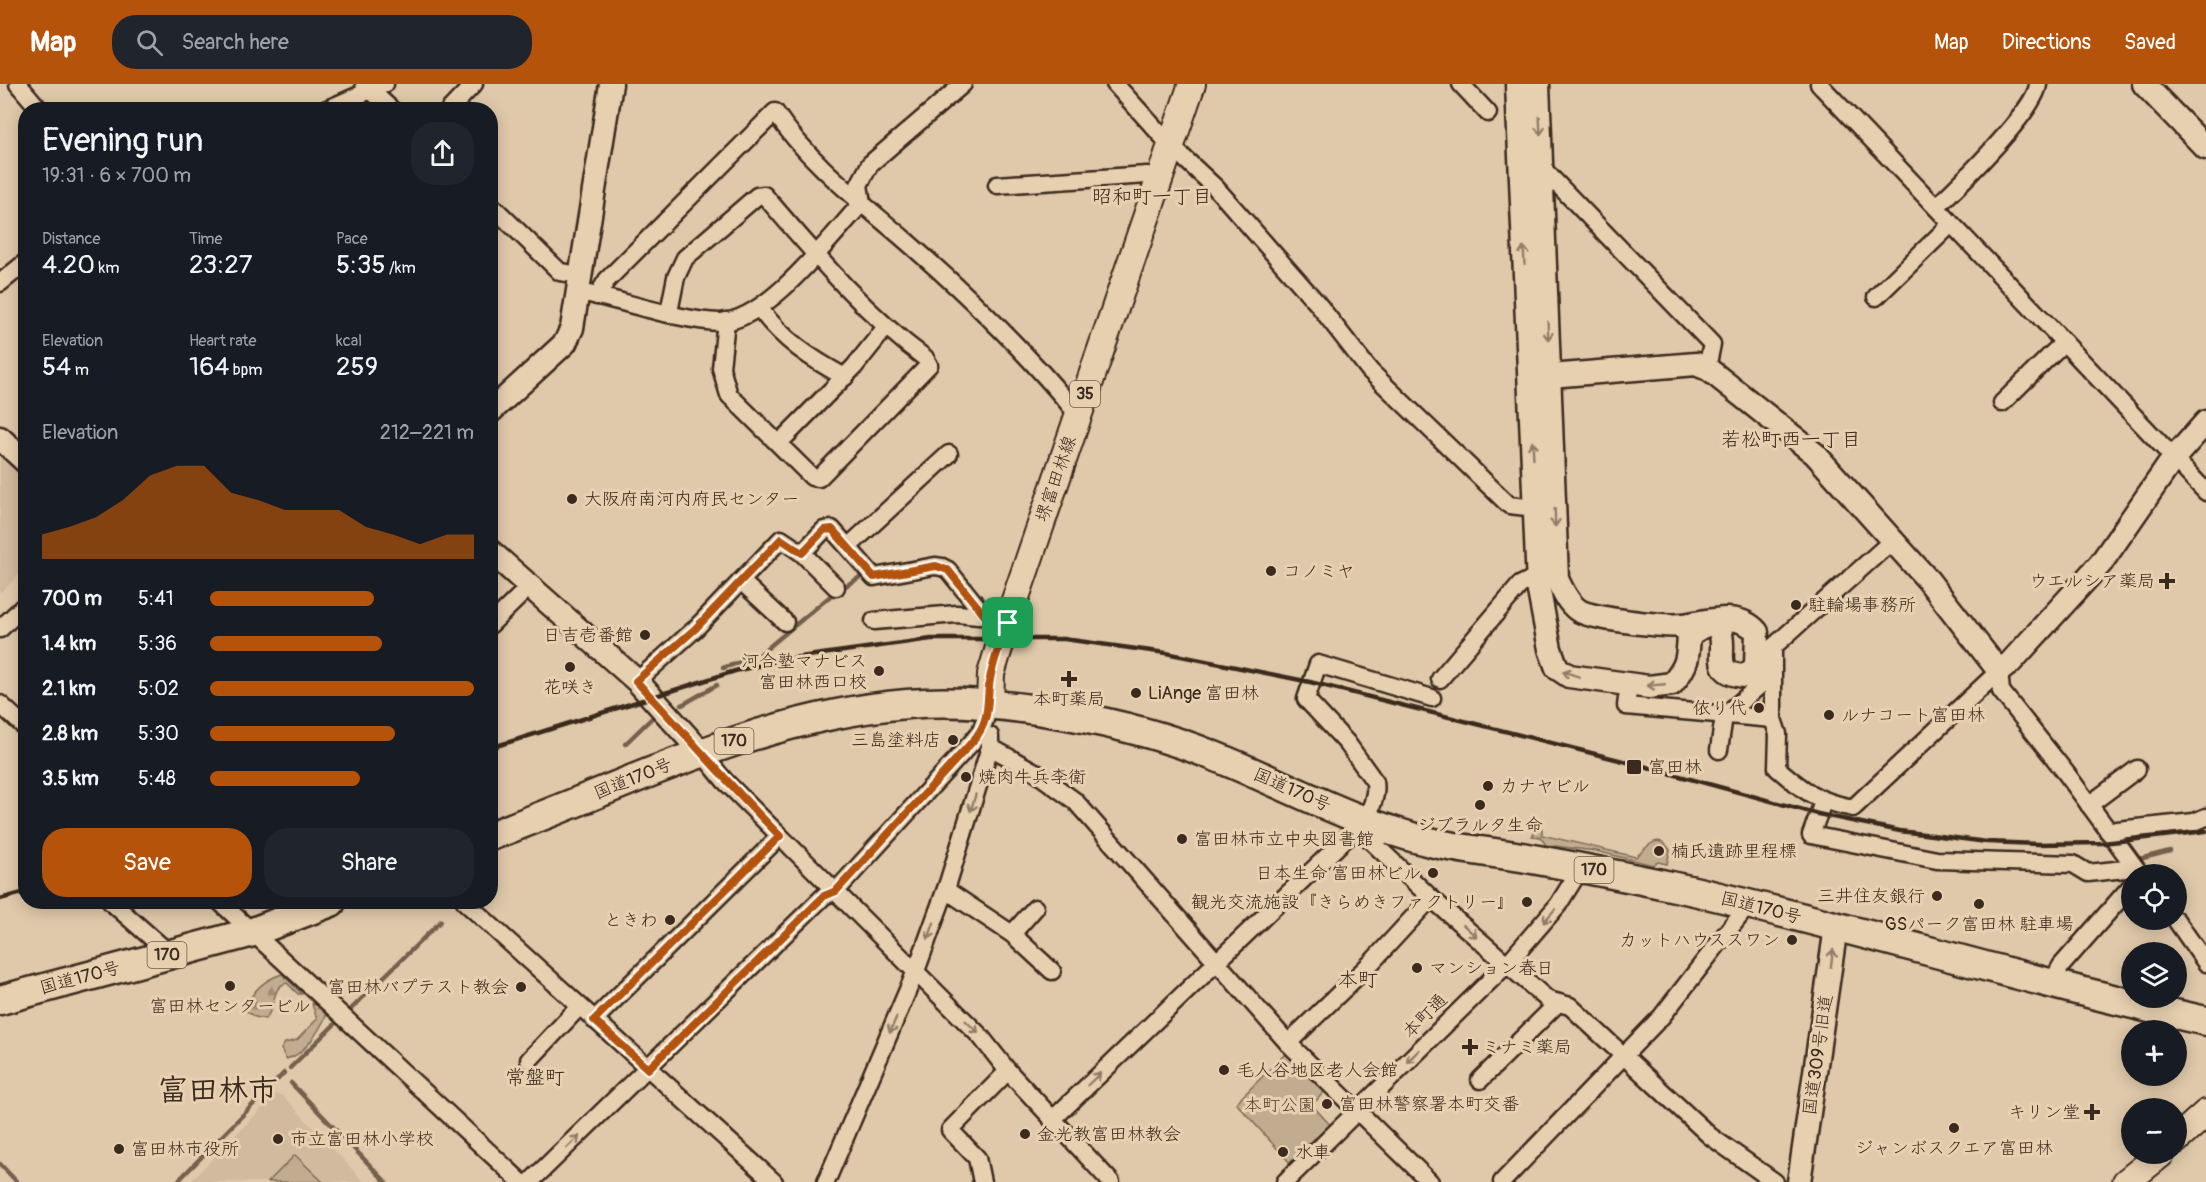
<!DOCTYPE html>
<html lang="en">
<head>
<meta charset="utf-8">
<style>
  body { margin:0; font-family:Pangolin,"Klee One",sans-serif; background:#20242c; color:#f1f3f6; height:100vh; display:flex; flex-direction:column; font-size:22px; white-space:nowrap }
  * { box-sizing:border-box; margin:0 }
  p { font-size:20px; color:#9ea1a6 }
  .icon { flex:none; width:33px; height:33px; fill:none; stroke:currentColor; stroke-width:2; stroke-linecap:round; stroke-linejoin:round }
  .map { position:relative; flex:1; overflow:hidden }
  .sheet { position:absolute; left:18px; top:18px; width:480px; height:807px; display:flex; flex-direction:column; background:#171b24; border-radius:24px; box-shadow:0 3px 15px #0003 }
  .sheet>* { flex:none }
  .tools { position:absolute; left:2121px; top:780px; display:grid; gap:12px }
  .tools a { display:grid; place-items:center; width:66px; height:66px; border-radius:50%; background:#171b24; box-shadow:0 3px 15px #0003; font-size:30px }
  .pin { position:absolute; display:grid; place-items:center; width:51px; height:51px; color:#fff; margin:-26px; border-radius:12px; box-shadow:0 3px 9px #0006 }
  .round { display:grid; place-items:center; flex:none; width:63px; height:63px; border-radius:24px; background:#20242c }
  .summary { display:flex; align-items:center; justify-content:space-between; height:102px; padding:0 24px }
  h1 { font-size:33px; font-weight:600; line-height:45px }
  .figures { display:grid; grid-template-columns:repeat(3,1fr); gap:9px; height:102px; padding:6px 24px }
  .figures div { display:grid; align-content:center }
  .figures b { font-size:26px; font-weight:600 }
  .figures small { font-size:16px; font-weight:400 }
  .figures p { font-size:16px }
  .chart { height:168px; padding:12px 24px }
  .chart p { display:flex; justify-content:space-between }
  .chart svg { width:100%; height:108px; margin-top:6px; fill:#b45309; opacity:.7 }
  .primary-button { display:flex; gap:12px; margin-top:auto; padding:12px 24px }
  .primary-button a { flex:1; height:69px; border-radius:24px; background:#b45309; color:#fff; font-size:24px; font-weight:600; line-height:69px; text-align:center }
  .primary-button a+a { background:#20242c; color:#f1f3f6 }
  ul { padding:0 24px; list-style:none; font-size:20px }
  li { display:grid; grid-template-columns:96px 72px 1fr; align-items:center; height:45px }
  li i { height:15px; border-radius:8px; background:#b45309 }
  header { display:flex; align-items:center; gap:36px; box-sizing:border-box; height:84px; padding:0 30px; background:#b45309; color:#fff }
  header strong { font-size:28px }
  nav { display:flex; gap:33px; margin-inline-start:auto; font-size:21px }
  .search { width:420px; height:54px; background:#20242c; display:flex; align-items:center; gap:15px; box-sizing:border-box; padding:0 21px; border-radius:24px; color:#9ea1a6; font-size:22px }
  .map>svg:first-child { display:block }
  .built { fill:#d1ba9d }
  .green { fill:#c2ac90; stroke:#7e6b57; stroke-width:1.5 }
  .forest { fill:url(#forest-firs); stroke:#7e6b57; stroke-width:1.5 }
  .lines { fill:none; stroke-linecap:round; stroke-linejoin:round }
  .stream { stroke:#73604d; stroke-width:4.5 }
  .street-casing { stroke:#3b2a1e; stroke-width:21 }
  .secondary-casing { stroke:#3b2a1e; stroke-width:27 }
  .primary-casing { stroke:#3b2a1e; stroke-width:30 }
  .highway-casing { stroke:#3b2a1e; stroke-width:33 }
  .street { stroke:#e7d0b0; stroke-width:16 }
  .secondary { stroke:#e7d0b0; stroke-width:22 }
  .primary { stroke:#e7d0b0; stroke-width:26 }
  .highway { stroke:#e7d0b0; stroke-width:28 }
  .rail { stroke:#3b2a1e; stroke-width:4.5 }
  .oneway { stroke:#917d67 }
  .route-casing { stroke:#fff; stroke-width:12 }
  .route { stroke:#b45309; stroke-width:8 }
  .poi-dot { fill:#3b2a1e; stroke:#e7d0b0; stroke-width:2 }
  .labels { text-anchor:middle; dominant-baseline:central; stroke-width:6; stroke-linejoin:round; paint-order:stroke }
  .shield { fill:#e7d0b0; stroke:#6f5c4a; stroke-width:1.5 }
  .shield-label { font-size:16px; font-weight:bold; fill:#3b2a1e }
  .street-label { font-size:18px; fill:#3b2a1e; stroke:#e7d0b0 }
  .poi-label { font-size:18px; fill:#3b2a1e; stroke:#e7d0b0; text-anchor:start }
  .park-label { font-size:18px; fill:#4f3e2f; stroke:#e7d0b0 }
  .neighbourhood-label { font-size:20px; fill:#3b2a1e; stroke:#e7d0b0 }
  .town-label { font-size:30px; font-weight:bold; fill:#3b2a1e; stroke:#e7d0b0 }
</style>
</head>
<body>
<header>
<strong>Map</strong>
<div class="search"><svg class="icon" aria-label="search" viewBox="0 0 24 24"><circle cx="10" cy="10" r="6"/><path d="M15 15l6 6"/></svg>Search here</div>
<nav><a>Map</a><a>Directions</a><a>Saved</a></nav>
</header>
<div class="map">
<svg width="2206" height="1098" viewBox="0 0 2206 1098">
  <defs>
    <pattern id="forest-firs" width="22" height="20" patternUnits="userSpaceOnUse" patternTransform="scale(1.5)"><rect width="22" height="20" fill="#c2ac90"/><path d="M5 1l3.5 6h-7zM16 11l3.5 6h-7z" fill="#9f8c75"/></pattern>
  </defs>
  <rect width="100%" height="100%" fill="#e0c9aa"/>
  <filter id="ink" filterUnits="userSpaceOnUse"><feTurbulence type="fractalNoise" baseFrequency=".0167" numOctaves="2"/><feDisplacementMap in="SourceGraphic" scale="12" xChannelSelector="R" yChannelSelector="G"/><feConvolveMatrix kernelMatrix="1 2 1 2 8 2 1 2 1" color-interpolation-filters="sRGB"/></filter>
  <g filter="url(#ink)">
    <g class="built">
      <polygon points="0,368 26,392 25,485 0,509"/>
      <polygon points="276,1010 283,1012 364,1098 190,1098"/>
    </g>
    <g class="green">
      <path d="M 1538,744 L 1542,745 L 1542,751 L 1636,773 C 1647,763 1658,747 1670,766 L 1667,780 L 1658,778 L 1653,781 L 1596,767 L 1546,761 L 1540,753 L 1532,752 Z"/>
      <polygon points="1284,971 1293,972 1326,1006 1312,1021 1333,1044 1319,1058 1315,1054 1290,1079 1236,1019"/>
      <polygon points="295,1071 323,1098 268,1098"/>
    </g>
    <g class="forest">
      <path d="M 282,890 L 302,910 L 298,910 L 287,899 C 270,903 277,924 265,935 L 255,933 L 246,927 C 250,908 264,896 282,890 Z"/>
      <path d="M 312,920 L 321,922 L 326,932 C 319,947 304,972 286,975 L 281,965 L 285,959 L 297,956 L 317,935 Z"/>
    </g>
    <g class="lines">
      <g class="stream">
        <polyline points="723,584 758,572 834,509 865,490"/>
        <polyline points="682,621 717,601"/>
        <polyline points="625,660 653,633"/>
        <polyline points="2135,776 2170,767"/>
        <polyline points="348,928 441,837"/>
        <polyline points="290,984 338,937"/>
        <polyline points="291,999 386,1098"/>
        <polyline points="0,1080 17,1098"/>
        <polyline points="177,1098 284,989"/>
      </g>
      <defs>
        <g id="street">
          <polyline points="18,0 40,26"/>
          <polyline points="364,0 392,26"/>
          <polyline points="1115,0 1170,61 1216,104 1317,219 1370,287 1509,421 1535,424"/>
          <polyline points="1461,0 1488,29"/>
          <polyline points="1819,0 2206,408"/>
          <polyline points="325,26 385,0"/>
          <polyline points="449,26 474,0"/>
          <polyline points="1542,84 1712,260 1707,284"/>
          <polyline points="997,101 1147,91 1157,97"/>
          <polyline points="490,120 560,188 581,191"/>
          <path d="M 1936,123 C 1957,103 2037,25 2038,0"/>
          <polyline points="0,199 26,178"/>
          <path d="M 589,210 C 627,218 682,237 720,238 C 767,238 830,153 862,119 L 859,101 L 870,80 L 963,0"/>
          <path d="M 597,212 L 607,196 L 775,28 C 808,78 860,117 905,156 C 967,210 1026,267 1078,331"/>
          <polyline points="1876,213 1951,140"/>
          <path d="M 760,225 C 783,256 811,275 845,293"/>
          <path d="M 669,228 L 676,193 L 685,174 L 757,112 L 764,111 C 814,169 863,228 925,274 L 929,281 L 819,394 L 812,393 L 729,311 L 721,284 L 726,237"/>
          <polyline points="2002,319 2064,258"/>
          <polyline points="779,359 854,283 886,243"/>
          <path d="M 1893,456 L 1773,563 L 1773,635 L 1778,650 L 1777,684 C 1805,708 1817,717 1853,724 L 1999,587"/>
          <polyline points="849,462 949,370"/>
          <polyline points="802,469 824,446 832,445 874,493 935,482 942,483 948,486 985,532"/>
          <polyline points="741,497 785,538"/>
          <polyline points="874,537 957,530 990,533"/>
          <polyline points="490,541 530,502"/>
          <polyline points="0,545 26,520"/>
          <polyline points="1999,587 2001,607 2066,689 2140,790"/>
          <polyline points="1440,595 1520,501 1538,492"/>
          <polyline points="637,597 695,545 781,455 802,469 836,503"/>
          <polyline points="1629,600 1626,622 1773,635"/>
          <path d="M 1432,614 L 1318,580 L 1306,615 L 1347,659 L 1375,698 C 1379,719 1359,735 1371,757 L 1431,814 L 1548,916 L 1570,922 L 1710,1052 L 1775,1098"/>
          <polyline points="0,620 26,644"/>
          <polyline points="990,663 1035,688 1075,717 1288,959 1430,1098"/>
          <polyline points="1719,666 1724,632 1772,591"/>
          <polyline points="701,668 724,696 981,953 1008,987 1111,1098"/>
          <polyline points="1823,718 1811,751 1937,776 2073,780 2088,789 2134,784"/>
          <polyline points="2089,721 2137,685"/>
          <polyline points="2108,747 2194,738 2206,733"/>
          <polyline points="946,806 1012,850 1052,887"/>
          <polyline points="111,818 170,870"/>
          <polyline points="220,818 521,1098"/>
          <polyline points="465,818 774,1098"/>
          <polyline points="2176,836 2206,879"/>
          <polyline points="1012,850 1035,824"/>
          <polyline points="2051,900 2061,882 2132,801"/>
          <polyline points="594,936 780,752"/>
          <polyline points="1288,959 1372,878 1431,814"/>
          <polyline points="529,976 579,923"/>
          <polyline points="1480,996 1558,919"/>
          <polyline points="1052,1036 1343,757 1366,739"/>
          <polyline points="530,1098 824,812 836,807 973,657 981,647 990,621"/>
          <polyline points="826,1098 916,887 948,799 990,663 990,652"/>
          <polyline points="982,1098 977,1074 950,1046 1008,987"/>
          <polyline points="1285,1098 1508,879 1558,821 1581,784"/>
          <polyline points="1502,1098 1662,932 1748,821"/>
        </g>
        <g id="secondary">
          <path d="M 1517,0 L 1538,502 L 1550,565 L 1557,584 L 1569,592 L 1649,603 L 1672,600 C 1688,581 1688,574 1689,549 L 1681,542"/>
          <path d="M 1538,0 L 1557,495 C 1562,506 1568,519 1578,526 C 1590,535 1667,543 1683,541 C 1707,538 1739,526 1757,548 L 1756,582 L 1746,592 C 1708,590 1729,567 1719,543 C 1707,537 1699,545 1689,551"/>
          <polyline points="2144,0 2206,64"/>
          <polyline points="1550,292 1696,280 1708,285 1815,370 1928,496 1999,587 2010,579 2101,479 2173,375 2206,338"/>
          <polyline points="490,328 565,259 572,244 611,0"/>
          <polyline points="0,354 26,378"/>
          <polyline points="490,467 637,597 701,668"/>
          <polyline points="1799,1098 1836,843"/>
        </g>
        <g id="primary">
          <polyline points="990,621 991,590 1002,554 1192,0"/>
          <polyline points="2176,1056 2206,1029"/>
          <polyline points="2126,1098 2161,1070"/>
        </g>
        <g id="highway">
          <path d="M 490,752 C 627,701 760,632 907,620 C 997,612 1131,638 1214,672 C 1286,701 1354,739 1430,758 C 1462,766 1495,768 1527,774 C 1583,784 1639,795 1694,807 C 1866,847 2034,899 2206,937"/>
          <polyline points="0,916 253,848 331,818"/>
        </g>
      </defs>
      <use href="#street" class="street-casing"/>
      <use href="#secondary" class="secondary-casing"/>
      <use href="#primary" class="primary-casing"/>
      <use href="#highway" class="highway-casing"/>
      <use href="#street" class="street"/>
      <use href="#secondary" class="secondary"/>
      <use href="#primary" class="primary"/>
      <use href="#highway" class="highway"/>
      <g class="rail">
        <polyline points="490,664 735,587 793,574 931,555 1064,555 1166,569 1310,598 1643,682 1818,730 1900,747 1987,758 2038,760 2103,759 2206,747"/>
        <polyline points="0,815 26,808"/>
      </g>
    </g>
    <defs><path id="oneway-shaft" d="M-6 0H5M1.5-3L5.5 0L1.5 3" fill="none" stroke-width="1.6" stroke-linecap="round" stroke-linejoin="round" transform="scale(1.5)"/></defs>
    <g class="oneway">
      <use href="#oneway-shaft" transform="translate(1540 42) rotate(88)"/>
      <use href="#oneway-shaft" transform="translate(1524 171) rotate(-93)"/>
      <use href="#oneway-shaft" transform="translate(1548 247) rotate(88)"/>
      <use href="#oneway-shaft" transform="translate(1533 366) rotate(-93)"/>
      <use href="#oneway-shaft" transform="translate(1555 434) rotate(88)"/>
      <use href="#oneway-shaft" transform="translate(1571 590) rotate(-161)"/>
      <use href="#oneway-shaft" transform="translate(1656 601) rotate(175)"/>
      <use href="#oneway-shaft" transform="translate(973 719) rotate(107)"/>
      <use href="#oneway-shaft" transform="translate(1549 832) rotate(131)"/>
      <use href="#oneway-shaft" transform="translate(931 847) rotate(110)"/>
      <use href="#oneway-shaft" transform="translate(1470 847) rotate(42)"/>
      <use href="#oneway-shaft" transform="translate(1832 874) rotate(-82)"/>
      <use href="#oneway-shaft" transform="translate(893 941) rotate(113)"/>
      <use href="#oneway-shaft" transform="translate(972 943) rotate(44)"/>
      <use href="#oneway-shaft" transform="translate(1413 972) rotate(135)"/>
      <use href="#oneway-shaft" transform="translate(1094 995) rotate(-44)"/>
      <use href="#oneway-shaft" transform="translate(573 1058) rotate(-44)"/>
    </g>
  </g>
  <g class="lines" filter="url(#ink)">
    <defs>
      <path id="route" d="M 832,445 L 874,493 L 936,482 L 948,486 L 985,532 L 1008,539 C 1001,556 995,573 991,590 C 985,616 993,633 973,657 L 836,807 L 824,812 L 648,985 L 594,936 L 780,752 C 730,702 685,649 636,597 L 695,545 L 781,455 L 802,469 L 824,446 Z"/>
    </defs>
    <use href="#route" class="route-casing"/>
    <use href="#route" class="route"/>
  </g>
  <g class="poi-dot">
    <circle cx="572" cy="415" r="6"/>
    <circle cx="1271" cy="487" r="6"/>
    <path d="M2164 488h6v6h6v6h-6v6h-6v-6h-6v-6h6z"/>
    <circle cx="1796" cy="521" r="6"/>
    <circle cx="645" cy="551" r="6"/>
    <circle cx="570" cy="583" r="6"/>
    <circle cx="879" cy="587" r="6"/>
    <path d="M1066 586h6v6h6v6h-6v6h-6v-6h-6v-6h6z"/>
    <circle cx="1136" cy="609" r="6"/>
    <circle cx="1759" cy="624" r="6"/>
    <circle cx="1829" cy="631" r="6"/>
    <circle cx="953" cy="656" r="6"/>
    <rect x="1626" y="675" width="16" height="16" rx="3"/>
    <circle cx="966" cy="693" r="6"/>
    <circle cx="1488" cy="702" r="6"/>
    <circle cx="1480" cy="721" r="6"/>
    <circle cx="1182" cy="755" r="6"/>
    <circle cx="1659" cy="767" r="6"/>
    <circle cx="1433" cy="789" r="6"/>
    <circle cx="1937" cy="812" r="6"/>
    <circle cx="1527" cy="818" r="6"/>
    <circle cx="1979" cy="820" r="6"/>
    <circle cx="670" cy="836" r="6"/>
    <circle cx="1792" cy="856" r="6"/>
    <circle cx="1417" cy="884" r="6"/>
    <circle cx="230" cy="902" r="6"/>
    <circle cx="521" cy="903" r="6"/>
    <path d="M1467 954h6v6h6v6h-6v6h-6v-6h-6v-6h6z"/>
    <circle cx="1224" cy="986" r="6"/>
    <circle cx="1327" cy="1020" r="6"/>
    <path d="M2089 1019h6v6h6v6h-6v6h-6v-6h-6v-6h6z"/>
    <circle cx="1954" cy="1044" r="6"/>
    <circle cx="1025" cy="1050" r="6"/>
    <circle cx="278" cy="1055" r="6"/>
    <circle cx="119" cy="1065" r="6"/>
    <circle cx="1283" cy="1068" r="6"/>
  </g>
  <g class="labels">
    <g class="shield">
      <rect x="1070" y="297" width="30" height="26" rx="4.5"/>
      <rect x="714.5" y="644" width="39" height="26" rx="4.5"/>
      <rect x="1574.5" y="773" width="39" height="26" rx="4.5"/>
      <rect x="147.5" y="858" width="39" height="26" rx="4.5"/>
    </g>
    <g class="shield-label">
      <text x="1085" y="310">35</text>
      <text x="734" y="657">170</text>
      <text x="1594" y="786">170</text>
      <text x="167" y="871">170</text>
    </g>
    <g class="street-label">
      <text transform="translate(1056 395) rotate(-71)">堺富田林線</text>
      <text transform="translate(633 695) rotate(-22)">国道170号</text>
      <text transform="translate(1292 706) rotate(24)">国道170号</text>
      <text transform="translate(1761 824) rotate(14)">国道170号</text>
      <text transform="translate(80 894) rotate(-15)">国道170号</text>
      <text transform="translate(1425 932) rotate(-45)">本町通</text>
      <text transform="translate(1818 971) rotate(-82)">国道309号旧道</text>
    </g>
    <g class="poi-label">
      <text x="584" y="415">大阪府南河内府民センター</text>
      <text x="1283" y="487">コノミヤ</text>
      <text x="2155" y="497" text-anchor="end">ウエルシア薬局</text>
      <text x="1808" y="521">駐輪場事務所</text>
      <text x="633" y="551" text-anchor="end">日吉壱番館</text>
      <text x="867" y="577" text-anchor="end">河合塾マナビス<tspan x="867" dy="21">富田林西口校</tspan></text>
      <text x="570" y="603" text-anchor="middle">花咲き</text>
      <text x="1148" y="609">LiAnge 富田林</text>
      <text x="1069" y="615" text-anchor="middle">本町薬局</text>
      <text x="1747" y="624" text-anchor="end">依り代</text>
      <text x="1841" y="631">ルナコート富田林</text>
      <text x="941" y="656" text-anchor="end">三島塗料店</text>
      <text x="1648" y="683">富田林</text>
      <text x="978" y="693">焼肉牛兵李衛</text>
      <text x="1500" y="702">カナヤビル</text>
      <text x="1480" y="741" text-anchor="middle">ジブラルタ生命</text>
      <text x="1194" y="755">富田林市立中央図書館</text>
      <text x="1671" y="767">楠氏遺跡里程標</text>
      <text x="1421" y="789" text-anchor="end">日本生命 富田林ビル</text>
      <text x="1925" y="812" text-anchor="end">三井住友銀行</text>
      <text x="1515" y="818" text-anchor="end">観光交流施設『きらめきファクトリー』</text>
      <text x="658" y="836" text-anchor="end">ときわ</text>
      <text x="1979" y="840" text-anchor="middle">GSパーク富田林 駐車場</text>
      <text x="1780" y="856" text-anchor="end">カットハウススワン</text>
      <text x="1429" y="884">マンション春日</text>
      <text x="509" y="903" text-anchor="end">富田林バプテスト教会</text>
      <text x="230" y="922" text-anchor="middle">富田林センタービル</text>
      <text x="1482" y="963">ミナミ薬局</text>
      <text x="1236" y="986">毛人谷地区老人会館</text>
      <text x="1339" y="1020">富田林警察署本町交番</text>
      <text x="2080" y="1028" text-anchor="end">キリン堂</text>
      <text x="1037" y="1050">金光教富田林教会</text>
      <text x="290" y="1055">市立富田林小学校</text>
      <text x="1954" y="1064" text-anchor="middle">ジャンボスクエア富田林</text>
      <text x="131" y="1065">富田林市役所</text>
      <text x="1295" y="1068">水車</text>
    </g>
    <g class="park-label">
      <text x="1280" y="1021">本町公園</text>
    </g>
    <g class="neighbourhood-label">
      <text x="1152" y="112">昭和町一丁目</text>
      <text x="1791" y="355">若松町西一丁目</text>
      <text x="1358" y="895">本町</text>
      <text x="535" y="993">常盤町</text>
    </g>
    <g class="town-label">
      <text x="218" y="1006">富田林市</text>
    </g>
  </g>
</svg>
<div class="tools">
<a><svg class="icon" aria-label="locate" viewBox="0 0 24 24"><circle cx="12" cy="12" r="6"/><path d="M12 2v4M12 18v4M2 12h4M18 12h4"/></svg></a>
<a><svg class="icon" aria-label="layers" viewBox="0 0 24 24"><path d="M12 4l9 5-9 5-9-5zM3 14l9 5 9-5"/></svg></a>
<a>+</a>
<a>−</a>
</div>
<div class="pin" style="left:1008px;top:539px;background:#1e9e55"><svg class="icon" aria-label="arrive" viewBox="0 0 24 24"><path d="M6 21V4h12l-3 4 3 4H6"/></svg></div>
<section class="sheet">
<div class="summary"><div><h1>Evening run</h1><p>19:31 · 6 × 700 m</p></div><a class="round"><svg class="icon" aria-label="share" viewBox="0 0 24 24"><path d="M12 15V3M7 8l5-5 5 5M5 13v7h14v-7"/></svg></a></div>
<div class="figures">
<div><p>Distance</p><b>4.20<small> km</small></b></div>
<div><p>Time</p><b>23:27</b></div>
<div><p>Pace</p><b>5:35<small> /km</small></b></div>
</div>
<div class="figures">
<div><p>Elevation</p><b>54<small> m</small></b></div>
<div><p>Heart rate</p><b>164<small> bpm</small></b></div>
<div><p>kcal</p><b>259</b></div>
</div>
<div class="chart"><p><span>Elevation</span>212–221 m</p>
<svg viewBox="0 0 160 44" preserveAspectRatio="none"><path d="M0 44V34L10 31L20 27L30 20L40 10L50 6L60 6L70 17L80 20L90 24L100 24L110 24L120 31L130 34L140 38L150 34L160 34V44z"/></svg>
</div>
<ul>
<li><b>700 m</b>5:41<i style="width:62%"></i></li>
<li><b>1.4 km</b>5:36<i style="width:65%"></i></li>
<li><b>2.1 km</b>5:02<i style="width:100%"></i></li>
<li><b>2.8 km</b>5:30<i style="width:70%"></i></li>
<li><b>3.5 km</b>5:48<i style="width:57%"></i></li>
</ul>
<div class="primary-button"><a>Save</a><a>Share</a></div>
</section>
</div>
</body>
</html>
